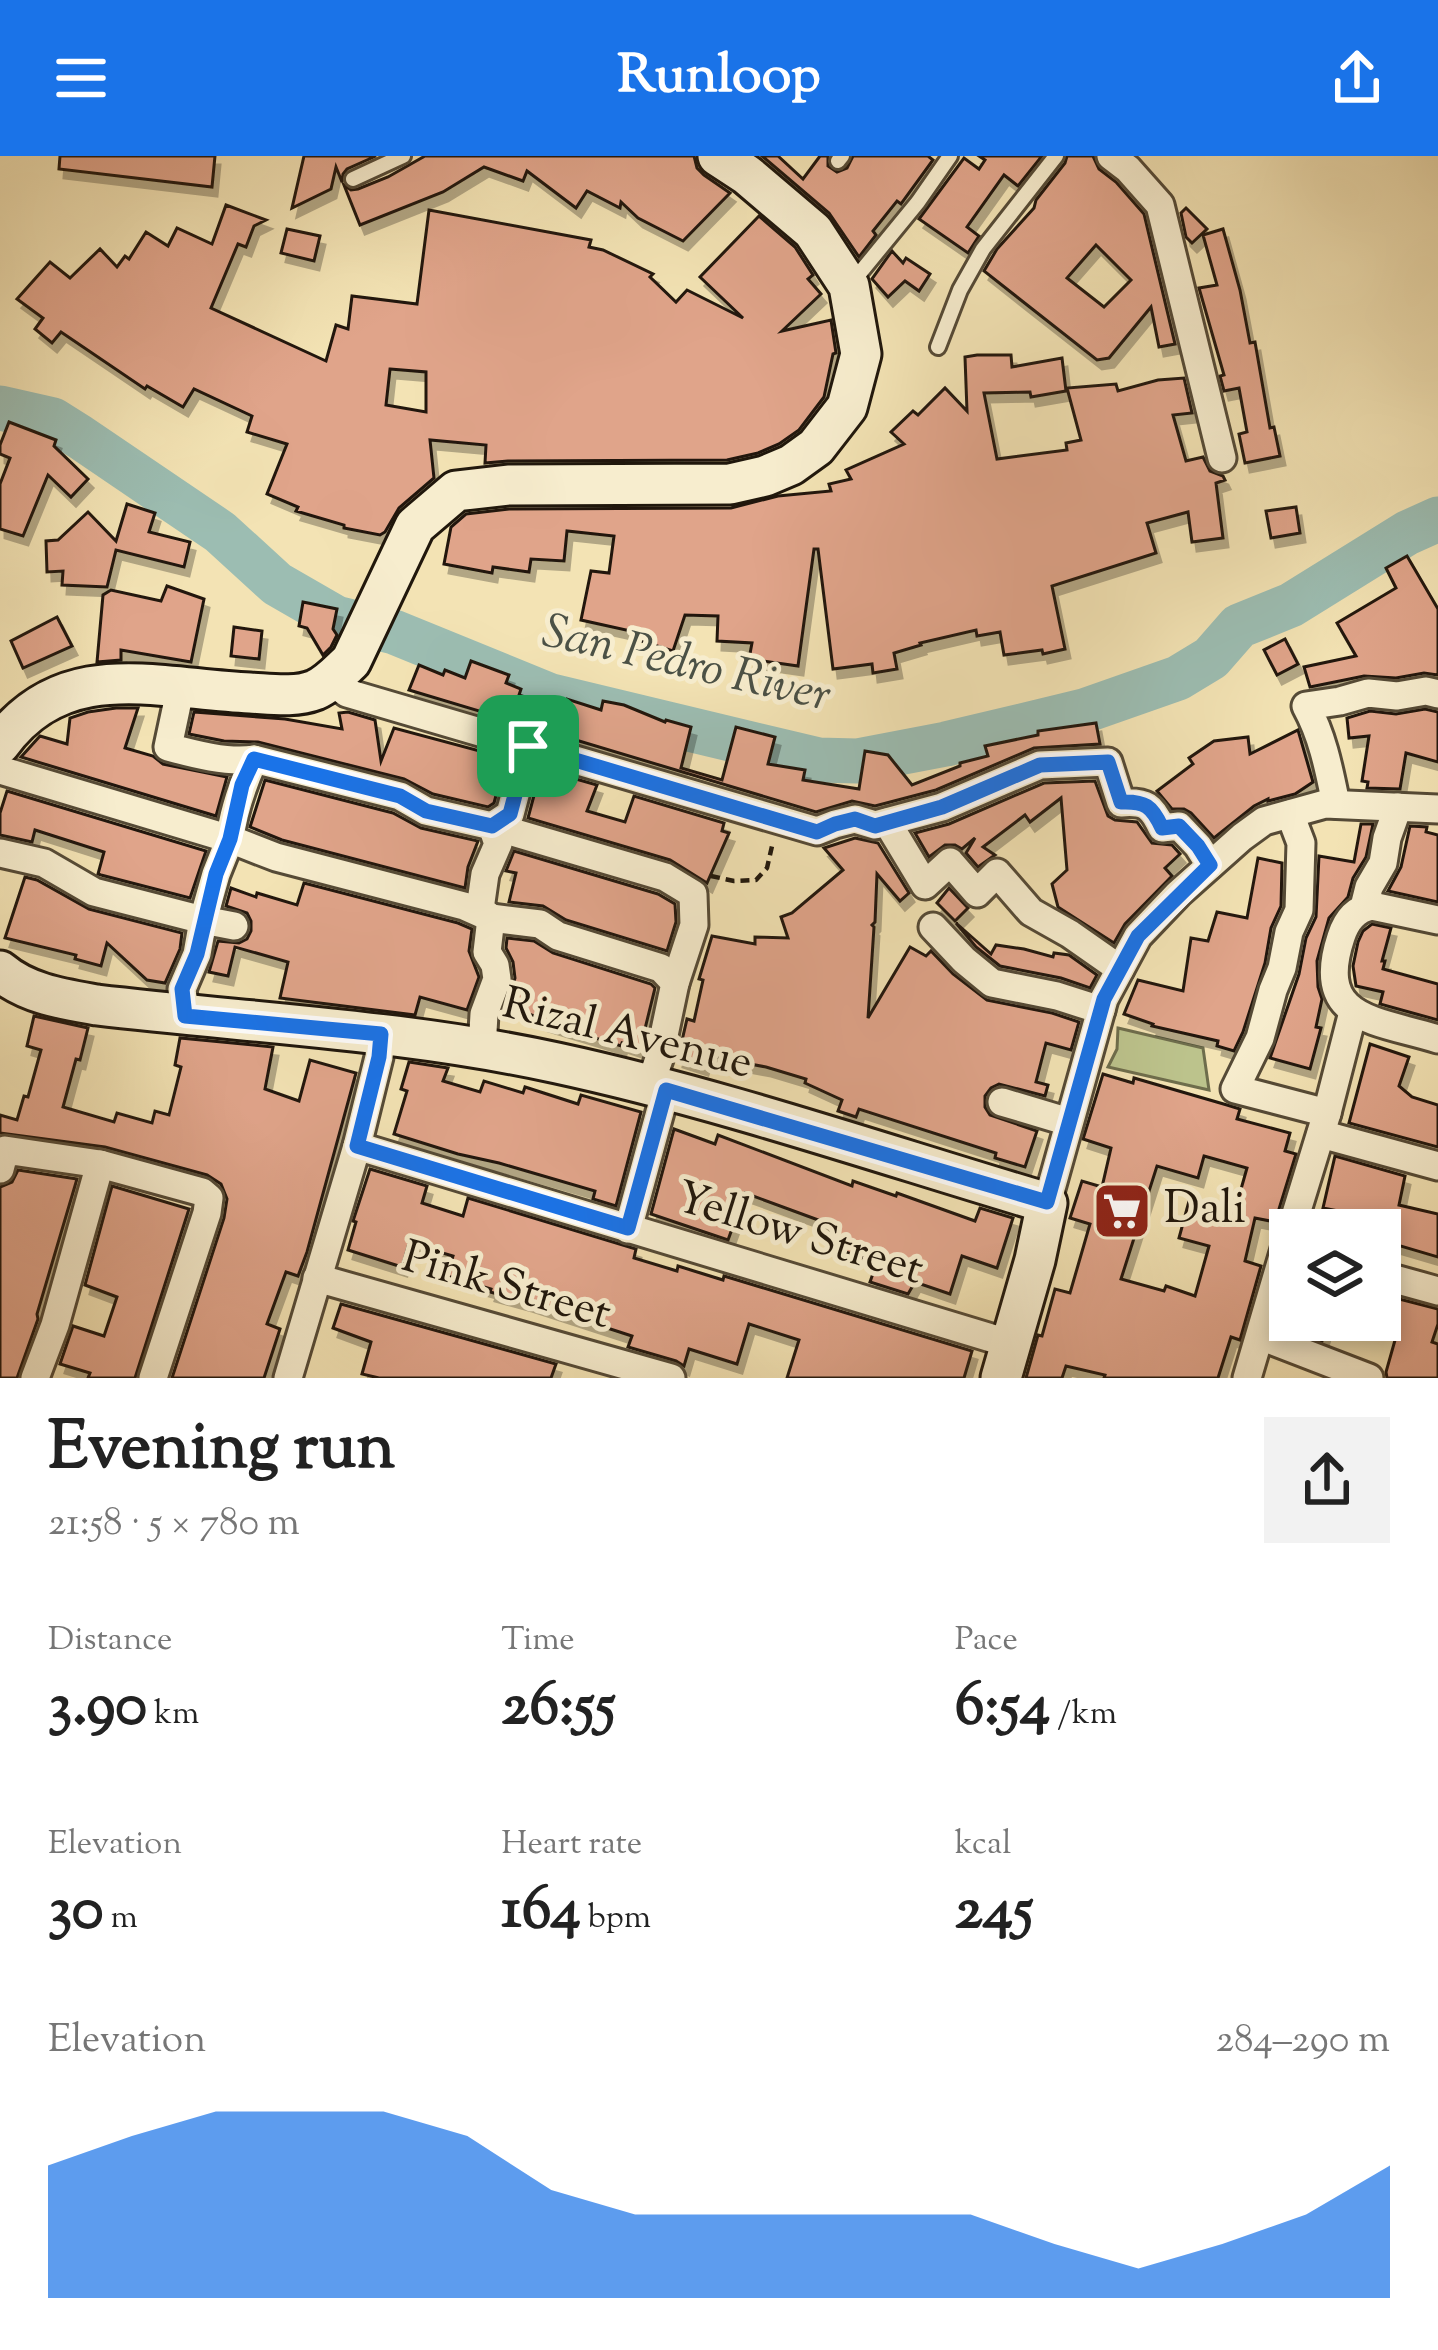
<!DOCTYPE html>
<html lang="en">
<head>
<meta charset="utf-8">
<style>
  body { margin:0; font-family:"Sorts Mill Goudy",serif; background:#f2f2f2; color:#222; height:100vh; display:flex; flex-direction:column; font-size:45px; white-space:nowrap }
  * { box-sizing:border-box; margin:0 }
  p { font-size:39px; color:#767676 }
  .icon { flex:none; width:66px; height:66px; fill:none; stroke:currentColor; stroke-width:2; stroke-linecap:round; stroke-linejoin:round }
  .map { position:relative; height:1222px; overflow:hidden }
  .sheet { display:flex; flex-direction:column; background:#fff; flex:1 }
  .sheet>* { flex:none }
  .controls { position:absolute; left:1269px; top:1053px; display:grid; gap:24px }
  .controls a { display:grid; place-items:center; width:132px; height:132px; border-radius:0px; background:#fff; box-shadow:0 6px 18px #0003; font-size:60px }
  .pin { position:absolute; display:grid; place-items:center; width:102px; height:102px; color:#fff; margin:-51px; border-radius:24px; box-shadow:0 6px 18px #0006 }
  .round { display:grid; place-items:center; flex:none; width:126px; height:126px; border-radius:0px; background:#f2f2f2 }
  .headline { display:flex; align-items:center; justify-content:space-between; height:204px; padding:0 48px }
  h1 { font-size:66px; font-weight:700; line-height:90px }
  .metrics { display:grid; grid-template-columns:repeat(3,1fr); gap:18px; height:204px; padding:12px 48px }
  .metrics div { display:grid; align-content:center }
  .metrics b { font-size:60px; font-weight:700 }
  .metrics small { font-size:33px; font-weight:400 }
  .metrics p { font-size:33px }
  .chart { height:336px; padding:24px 48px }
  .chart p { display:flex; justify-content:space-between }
  .chart svg { width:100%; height:216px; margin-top:12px; fill:#1a73e8; opacity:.7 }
  header { display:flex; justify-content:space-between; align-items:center; height:156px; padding:0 48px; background:#1a73e8; color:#fff; font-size:54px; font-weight:700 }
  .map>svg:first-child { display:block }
  .green { fill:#bcc38c; stroke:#6e6d4c; stroke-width:3 }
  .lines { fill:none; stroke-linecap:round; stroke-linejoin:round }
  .river { stroke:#9cbdb2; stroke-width:45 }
  .building { fill:#e0a48a; stroke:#20170c; stroke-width:3; fill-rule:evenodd; filter:url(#shadow) }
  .service-casing { stroke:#554a36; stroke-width:20 }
  .minor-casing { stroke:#554a36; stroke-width:33 }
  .secondary-casing { stroke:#20170c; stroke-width:45 }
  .path { stroke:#20170c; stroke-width:4.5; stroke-dasharray:9 6; stroke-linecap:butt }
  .service { stroke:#f7edce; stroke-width:14 }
  .minor { stroke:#f7edce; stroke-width:27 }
  .secondary { stroke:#f7edce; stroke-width:39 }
  .route-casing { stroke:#fff; stroke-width:24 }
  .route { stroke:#1a73e8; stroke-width:15 }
  .labels { text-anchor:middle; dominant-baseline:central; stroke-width:10; stroke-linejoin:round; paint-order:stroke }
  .street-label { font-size:45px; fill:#20170c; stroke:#f7edce }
  .poi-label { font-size:45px; fill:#20170c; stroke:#f7edce; text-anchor:start }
  .water-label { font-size:48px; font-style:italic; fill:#4b5146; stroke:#f7edce }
</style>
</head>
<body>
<header><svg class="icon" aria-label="menu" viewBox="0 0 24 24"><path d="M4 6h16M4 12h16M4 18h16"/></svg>Runloop<svg class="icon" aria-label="share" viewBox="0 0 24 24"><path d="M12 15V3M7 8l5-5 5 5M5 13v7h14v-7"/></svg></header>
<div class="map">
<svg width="1438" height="1222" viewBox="0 0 1438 1222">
  <defs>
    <filter id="shadow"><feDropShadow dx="5" dy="9" stdDeviation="0" flood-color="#0004"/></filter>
  </defs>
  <rect width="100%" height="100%" fill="#f3e3b4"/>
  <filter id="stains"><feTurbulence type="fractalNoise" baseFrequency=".00167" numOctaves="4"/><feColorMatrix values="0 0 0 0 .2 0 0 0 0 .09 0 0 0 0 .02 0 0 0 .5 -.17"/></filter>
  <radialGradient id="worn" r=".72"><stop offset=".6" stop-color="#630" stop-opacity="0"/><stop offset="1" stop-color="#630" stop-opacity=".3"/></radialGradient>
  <polygon class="green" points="1118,872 1203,892 1209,934 1108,911 1117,893"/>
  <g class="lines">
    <polyline class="river" points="0,252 53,264 80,281 220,376 277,428 336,462 394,476 551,540 818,604 857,605 946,588 1084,555 1178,522 1211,502 1239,470 1291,449 1407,377 1438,363"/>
  </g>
  <g class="building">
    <polygon points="60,0 215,0 212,31 59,13"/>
    <polygon points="304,0 376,0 347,13 343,18 342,26 336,11 331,33 292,52"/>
    <polygon points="425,0 694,0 697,12 704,19 730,37 683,85 638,62 621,46 620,52 587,35 576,52 527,15 523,25 484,11 443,36 360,69 344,29 351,34 358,33 388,21"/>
    <polygon points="762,0 778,0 803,23 820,0 828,0 828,10 837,16 847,12 853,0 928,0 933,4 901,48 897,45 873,75 876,79 859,101 829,57"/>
    <polygon points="979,0 1042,0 1018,30 1004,19 967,71 979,80 968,97 919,63 964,2 979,13 985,4"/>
    <path d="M 1067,0 L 1093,0 L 1099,13 L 1116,26 L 1144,58 L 1175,188 L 1159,191 L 1151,151 L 1109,202 L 1097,204 L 984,115 L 997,93 L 1034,52 L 1036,44 L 1065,7 ZM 1096,89 L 1131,124 L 1104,151 L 1067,122 Z"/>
    <path d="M 226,49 L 266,64 L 254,70 L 246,91 L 238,88 L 211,152 L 326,205 L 336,169 L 348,173 L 352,140 L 417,148 L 429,54 L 591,84 L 589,91 L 603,94 L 653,118 L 650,121 L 676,146 L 687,134 L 743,162 L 700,121 L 759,60 L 795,91 L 813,119 L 808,123 L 821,138 L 782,175 L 831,164 L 836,197 L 833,198 L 824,241 L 799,274 L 779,288 L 758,297 L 727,304 L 508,305 L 485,307 L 486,289 L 430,284 L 434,322 L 399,352 L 385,376 L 380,379 L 344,372 L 344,369 L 296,355 L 298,351 L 267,338 L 287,288 L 247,276 L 252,260 L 194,233 L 183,251 L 147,230 L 145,233 L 61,176 L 52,187 L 35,173 L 43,162 L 17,143 L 50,106 L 70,122 L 100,93 L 117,111 L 125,100 L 129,103 L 146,76 L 168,90 L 177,72 L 212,88 ZM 390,213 L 426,216 L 426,256 L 386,249 Z"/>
    <polygon points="1186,52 1207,73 1192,87 1186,81 1181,57"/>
    <polygon points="287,73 320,80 314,105 281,97"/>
    <polygon points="1223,73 1240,134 1250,187 1255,186 1270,272 1274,271 1280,300 1245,307 1239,278 1247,276 1239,232 1224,235 1220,220 1224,219 1199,132 1217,129 1203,79"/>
    <polygon points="892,95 903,107 906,102 930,118 919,135 905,125 888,141 872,123"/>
    <polygon points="977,199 1011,199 1012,211 1062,202 1066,235 1031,241 1030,236 984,237 997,303 1067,294 1066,287 1081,284 1067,232 1116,228 1118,235 1158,224 1184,222 1192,257 1173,259 1186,305 1203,301 1210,315 1223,320 1225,324 1216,327 1223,382 1192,386 1188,356 1147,367 1156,397 1052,430 1065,493 1043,498 1042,494 1004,499 1000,476 977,480 976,474 920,487 921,489 894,497 897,513 873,517 872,508 833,513 818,393 814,393 798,510 749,503 752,487 717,485 718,460 685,459 673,495 638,484 640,477 581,464 591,415 609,417 614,380 567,375 564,405 531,403 529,416 493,411 492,417 444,408 451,371 466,358 509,353 731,352 778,340 831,335 829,328 851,323 846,314 904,288 891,276 913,255 918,259 945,232 967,255 965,201"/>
    <polygon points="9,266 56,284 54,290 88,323 71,341 48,319 23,380 0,373 0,328 10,302 0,298 0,289"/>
    <polygon points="127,348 155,357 149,376 190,386 184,411 116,394 107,431 62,429 63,415 47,416 46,385 58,384 88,356 116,385"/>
    <polygon points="1296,351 1300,377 1271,382 1266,355"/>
    <polygon points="1407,400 1438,453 1438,519 1424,517 1396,522 1364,520 1310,531 1304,511 1356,500 1337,467 1396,432 1386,412"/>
    <polygon points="167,430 204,443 191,506 121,494 121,504 97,506 103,439 111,434 161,445"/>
    <polygon points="303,446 337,453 333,473 337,479 331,491 323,499 307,472 299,470"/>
    <polygon points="57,461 72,490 23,512 11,485"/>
    <polygon points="234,471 262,475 259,503 231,500"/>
    <polygon points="1285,483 1298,508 1277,519 1264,494"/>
    <polygon points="471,505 509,519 506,527 521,533 519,539 563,554 567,543 601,554 603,545 624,549 665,566 666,564 691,571 681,612 722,624 736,571 775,581 768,608 805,614 803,624 859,633 865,595 888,599 912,629 960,610 960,607 988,600 985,590 1038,579 1038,575 1096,567 1100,588 1034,592 936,634 875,650 852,645 816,656 409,534 419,509 443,519 445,514 465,522"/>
    <polygon points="116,552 138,552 125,592 153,600 163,608 227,621 216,660 21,601 40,580 67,588 70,562 88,556"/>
    <polygon points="1425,553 1438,556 1438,606 1406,597 1400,633 1367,632 1368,626 1362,625 1369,580 1349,582 1347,562 1370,555 1396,558"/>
    <polygon points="194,556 285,563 342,573 339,557 348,556 375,564 381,605 394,572 506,602 494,647 488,651 433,638 404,623 258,586 224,585 189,578"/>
    <polygon points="1298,574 1313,626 1295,638 1268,645 1268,643 1254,650 1214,682 1191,657 1184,653 1172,653 1157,635 1193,608 1189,602 1214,585 1248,581 1250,598"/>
    <polygon points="541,613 597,629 587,655 625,666 634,640 724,667 722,675 729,677 707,727 670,704 528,662"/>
    <polygon points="265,624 393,657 421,672 478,685 468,711 465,732 282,684 250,671"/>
    <polygon points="1095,625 1108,660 1115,664 1137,666 1152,687 1172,689 1180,698 1165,712 1172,720 1125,768 1114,787 1058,751 1052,728 1067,714 1061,642 1030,666 1025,659 983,691 995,699 978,711 966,697 975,682 962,693 955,689 945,689 929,701 915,677 949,668 1044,627"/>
    <polygon points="7,635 206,695 190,742 101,719 98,718 104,696 35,674 32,686 0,679 0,657"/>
    <polygon points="1361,668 1373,668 1366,701 1353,722 1348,741 1329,762 1317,805 1318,831 1322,843 1316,871 1321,872 1310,913 1270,902 1299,818 1306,782 1316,761 1319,700 1354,706"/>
    <polygon points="1410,670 1427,671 1426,676 1438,679 1438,746 1388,735 1401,711"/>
    <polygon points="855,682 878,687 909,737 900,745 877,718 875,766 872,769 874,771 868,862 910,791 926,800 931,795 953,818 987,844 1052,857 1079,866 1071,894 1046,887 1036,926 1048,929 1045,940 999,928 991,932 985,940 985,951 990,959 1037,975 1025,1011 995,1002 996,997 859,953 856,961 838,955 842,944 805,927 806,923 766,911 739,906 738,908 707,898 703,910 678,902 687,863 694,865 703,824 699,823 712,780 755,788 755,781 788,782 781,761 792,757 843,714 824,692"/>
    <polygon points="514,695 658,738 675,748 676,766 667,795 566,764 543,750 509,746 516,717 506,715"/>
    <polygon points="1258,702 1282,707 1281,750 1271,772 1265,807 1243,876 1234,895 1217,890 1218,885 1152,870 1153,868 1124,858 1138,824 1183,835 1191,782 1208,785 1217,756 1247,762"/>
    <polygon points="25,721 37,724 89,753 182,777 180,793 165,827 147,824 107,787 101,810 75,803 76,799 5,782"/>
    <polygon points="304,727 458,767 472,773 469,795 479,821 467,854 420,841 415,859 280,842 288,806 235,791 228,820 209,816 218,785 239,787 247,783 251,775 251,765 247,757 226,750 231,732 256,741 257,737 297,749"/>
    <polygon points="949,732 968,752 955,765 937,747"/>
    <polygon points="956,767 991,798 996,789 1024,793 1053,801 1054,797 1069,799 1097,819 1090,832 1061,822 1000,810 976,791"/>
    <polygon points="1372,768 1391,772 1382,805 1385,805 1383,813 1438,828 1438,864 1380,848 1383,836 1356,830 1353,810 1358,786 1363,775"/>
    <polygon points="507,782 534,785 553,797 651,828 655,832 640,893 622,887 621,890 543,866 543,863 506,850 515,822 513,806 506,792"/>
    <polygon points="34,860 88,872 80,904 76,903 63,951 114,966 117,957 152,967 155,955 169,959 181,911 175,909 180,882 273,891 265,933 299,945 310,904 356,917 307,1096 298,1120 286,1116 267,1168 280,1173 264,1222 172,1222 224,1062 227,1043 221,1028 207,1019 105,991 0,977 0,959 17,964 24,940 28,941 41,894 27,890"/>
    <polygon points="1370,888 1409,901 1399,930 1412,941 1438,949 1438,991 1349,967"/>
    <polygon points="409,906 448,912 443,925 480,936 484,925 523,937 525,931 578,948 581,939 641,956 616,1050 593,1043 595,1035 499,1007 458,998 394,978 407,935 401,933"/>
    <path d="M 1103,918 L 1133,927 L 1134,922 L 1227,949 L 1240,953 L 1237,963 L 1290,977 L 1285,995 L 1296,998 L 1275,1066 L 1255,1062 L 1245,1105 L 1261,1110 L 1240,1184 L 1231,1181 L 1218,1222 L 1104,1222 L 1105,1219 L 1066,1210 L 1062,1222 L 1026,1222 L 1038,1179 L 1042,1180 L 1055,1133 L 1070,1137 L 1090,1068 L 1070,1062 L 1082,1025 L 1102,1031 L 1111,992 L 1083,983 ZM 1204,1000 L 1247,1012 L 1234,1058 L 1189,1045 L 1179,1082 L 1209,1090 L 1195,1140 L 1166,1130 L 1164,1135 L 1121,1123 L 1157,1010 L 1198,1022 Z"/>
    <polygon points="674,973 715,988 718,979 852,1030 853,1025 896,1040 897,1037 975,1065 980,1052 1013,1062 997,1112 962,1100 950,1138 915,1126 908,1138 870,1126 877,1106 833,1092 840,1072 745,1037 728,1084 651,1058"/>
    <polygon points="1335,1000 1405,1020 1399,1049 1438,1058 1438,1101 1380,1084 1380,1074 1347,1074 1335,1070 1338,1055 1323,1052"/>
    <polygon points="370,1013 427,1030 422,1047 463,1060 468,1042 636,1093 634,1102 677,1115 678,1110 723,1124 724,1120 972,1195 964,1222 787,1222 799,1184 749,1168 737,1208 689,1193 684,1210 676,1205 628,1191 632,1180 527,1146 490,1136 491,1133 447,1120 453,1100 409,1087 402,1111 348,1094 356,1066 353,1065"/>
    <polygon points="18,1014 77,1023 37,1158 38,1163 17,1222 0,1222 0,1031 12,1026"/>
    <polygon points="112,1030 189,1053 135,1222 88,1222 90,1217 60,1208 73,1170 104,1180 117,1141 85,1129"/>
    <polygon points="1380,1138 1438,1153 1438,1168 1432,1186 1438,1188 1438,1222 1387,1222 1386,1216 1399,1170 1380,1164"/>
    <polygon points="1290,1140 1290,1164 1328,1164 1322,1185 1281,1169"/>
    <polygon points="341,1148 556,1208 551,1222 379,1222 362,1218 371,1186 333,1172"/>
  </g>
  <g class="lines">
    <defs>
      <g id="service">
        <polyline points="838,5 842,0"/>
        <polyline points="353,23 403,0"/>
        <polyline points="850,129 918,46 950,0"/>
        <polyline points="938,191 960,134 983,93 1056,0"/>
      </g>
      <g id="minor">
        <polyline points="1111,0 1128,13 1160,49 1222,302"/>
        <path d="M 334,522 L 338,530 L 347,537 L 817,675 L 835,668 L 855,663 L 875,669 L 942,651 L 1040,609 L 1108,606 L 1121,647 C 1146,645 1152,650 1162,672 L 1179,670 L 1198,690 L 1210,709"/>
        <path d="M 178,544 L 168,591 C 194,598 227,607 254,603 C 243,628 233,655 230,683 L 276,701 L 464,750 L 491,762 L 540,768 L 558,780 L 661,812 L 675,827 L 659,903 L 650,929"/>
        <polyline points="254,603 400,640 426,655 492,670 665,721 693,738 694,769 675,827"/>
        <polyline points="0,614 230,683 216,718 203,764 94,736 44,707 0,697"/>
        <path d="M 1336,648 C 1329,614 1323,581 1306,550 L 1340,545 L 1368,537 L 1397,540 L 1426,535 L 1438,538"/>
        <polyline points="1290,658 1301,687 1299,754 1289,776 1282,812 1273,834 1260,882 1235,933 1327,957"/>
        <polyline points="887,666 925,729 950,706 977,737 997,717 1031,756 1070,778 1120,813"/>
        <polyline points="1364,751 1369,731 1383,707 1387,682 1398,651"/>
        <path d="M 1438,764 L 1372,750 C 1355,753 1346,765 1341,781 C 1313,865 1377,864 1438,883"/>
        <polyline points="933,771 964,804 992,827 1057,840 1101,854"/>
        <polyline points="185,859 182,833 197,798 203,764 234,770"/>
        <polyline points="482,893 484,858 497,823 495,809 487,796 491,762 480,753 485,718 498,688 492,670 510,658 528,590"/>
        <polyline points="1002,946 1069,966"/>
        <polyline points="1321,978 1438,1010"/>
        <polyline points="357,990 1011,1188"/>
        <polyline points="0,1013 5,994 100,1008 202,1036 209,1042 207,1057 153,1222"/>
        <polyline points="1047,1047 1104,843 1138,780 1178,738 1242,681 1264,665 1325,648 1438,653"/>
        <polyline points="628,1073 666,934"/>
        <polyline points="1291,1074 1327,957 1353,856"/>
        <polyline points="1380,1119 1438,1135"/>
        <polyline points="317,1122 671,1222"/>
        <polyline points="1260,1180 1369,1222"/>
        <polyline points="35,1222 55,1169 100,1008"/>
        <polyline points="288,1222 357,990 379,901 381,878"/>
        <polyline points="1247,1222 1290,1076"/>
      </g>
      <g id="secondary">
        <path d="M 0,588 C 64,500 158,533 250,537 C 270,538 295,542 315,534 C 329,528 340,515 351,505 L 415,370 L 456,335 L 508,329 L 730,328 L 765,320 L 791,309 L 816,291 L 847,251 L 861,198 L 849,130 L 813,75 L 747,19 L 718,0"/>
        <path d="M 0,815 C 27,838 63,843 97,849 C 251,867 406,874 557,907 C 723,943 885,999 1047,1047 L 1035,1104 L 1001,1222"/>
      </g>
    </defs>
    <use href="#service" class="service-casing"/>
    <use href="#minor" class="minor-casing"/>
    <use href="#secondary" class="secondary-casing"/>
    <polyline class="path" points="711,720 734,725 756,724 767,712 772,690"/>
    <use href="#service" class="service"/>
    <use href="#minor" class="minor"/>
    <use href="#secondary" class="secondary"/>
  </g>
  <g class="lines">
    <defs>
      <path id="route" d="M 528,590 L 817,676 L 835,668 L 855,663 L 875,670 L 942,651 L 1040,609 L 1108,606 L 1121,646 C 1145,645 1152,650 1162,672 L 1179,670 L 1198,690 L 1210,709 L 1138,780 L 1104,843 L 1047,1046 L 666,934 L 628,1072 L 357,990 L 379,901 L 381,878 L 185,860 L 182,833 L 197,798 L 216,718 L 230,683 L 242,629 L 254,603 L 400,640 L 426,655 L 492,670 L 510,658 Z"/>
    </defs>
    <use href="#route" class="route-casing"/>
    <use href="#route" class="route"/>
  </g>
  <defs>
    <symbol id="supermarket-square" viewBox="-11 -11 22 22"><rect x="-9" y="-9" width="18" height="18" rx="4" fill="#8f2418" stroke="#f7edce"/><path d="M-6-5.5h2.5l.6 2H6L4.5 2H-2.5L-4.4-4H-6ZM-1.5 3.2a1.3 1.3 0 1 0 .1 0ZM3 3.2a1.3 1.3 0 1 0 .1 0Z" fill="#fff"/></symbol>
  </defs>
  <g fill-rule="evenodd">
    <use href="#supermarket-square" x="1089" y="1022" width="66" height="66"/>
  </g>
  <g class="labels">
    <g class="street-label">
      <text transform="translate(627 880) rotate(14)">Rizal Avenue</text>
      <text transform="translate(799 1080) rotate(17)">Yellow Street</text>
      <text transform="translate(506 1132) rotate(16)">Pink Street</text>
    </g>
    <g class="poi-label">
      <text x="1164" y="1055">Dali</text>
    </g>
    <g class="water-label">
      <text transform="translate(686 510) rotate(13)">San Pedro River</text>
    </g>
  </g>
  <rect width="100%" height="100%" filter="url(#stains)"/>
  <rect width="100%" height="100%" fill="url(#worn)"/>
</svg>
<div class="controls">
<a><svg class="icon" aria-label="layers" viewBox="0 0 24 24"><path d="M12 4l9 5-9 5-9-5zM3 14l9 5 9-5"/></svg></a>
</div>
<div class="pin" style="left:528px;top:590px;background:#1e9e55"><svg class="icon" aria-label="arrive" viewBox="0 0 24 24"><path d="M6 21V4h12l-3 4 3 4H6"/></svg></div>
</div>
<section class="sheet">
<div class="headline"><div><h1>Evening run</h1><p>21:58 · 5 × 780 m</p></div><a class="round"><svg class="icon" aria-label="share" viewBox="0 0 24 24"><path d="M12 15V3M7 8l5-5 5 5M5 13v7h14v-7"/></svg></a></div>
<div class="metrics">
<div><p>Distance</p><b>3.90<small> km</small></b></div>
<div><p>Time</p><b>26:55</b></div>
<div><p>Pace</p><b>6:54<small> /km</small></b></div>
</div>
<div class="metrics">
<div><p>Elevation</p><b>30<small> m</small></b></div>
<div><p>Heart rate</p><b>164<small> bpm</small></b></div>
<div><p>kcal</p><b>245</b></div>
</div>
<div class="chart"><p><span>Elevation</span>284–290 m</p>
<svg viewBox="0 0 160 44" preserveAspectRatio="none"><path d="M0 44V17L10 11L20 6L30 6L40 6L50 11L60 22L70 27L80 27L90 27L100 27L110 27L120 33L130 38L140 33L150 27L160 17V44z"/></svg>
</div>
</section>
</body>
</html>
